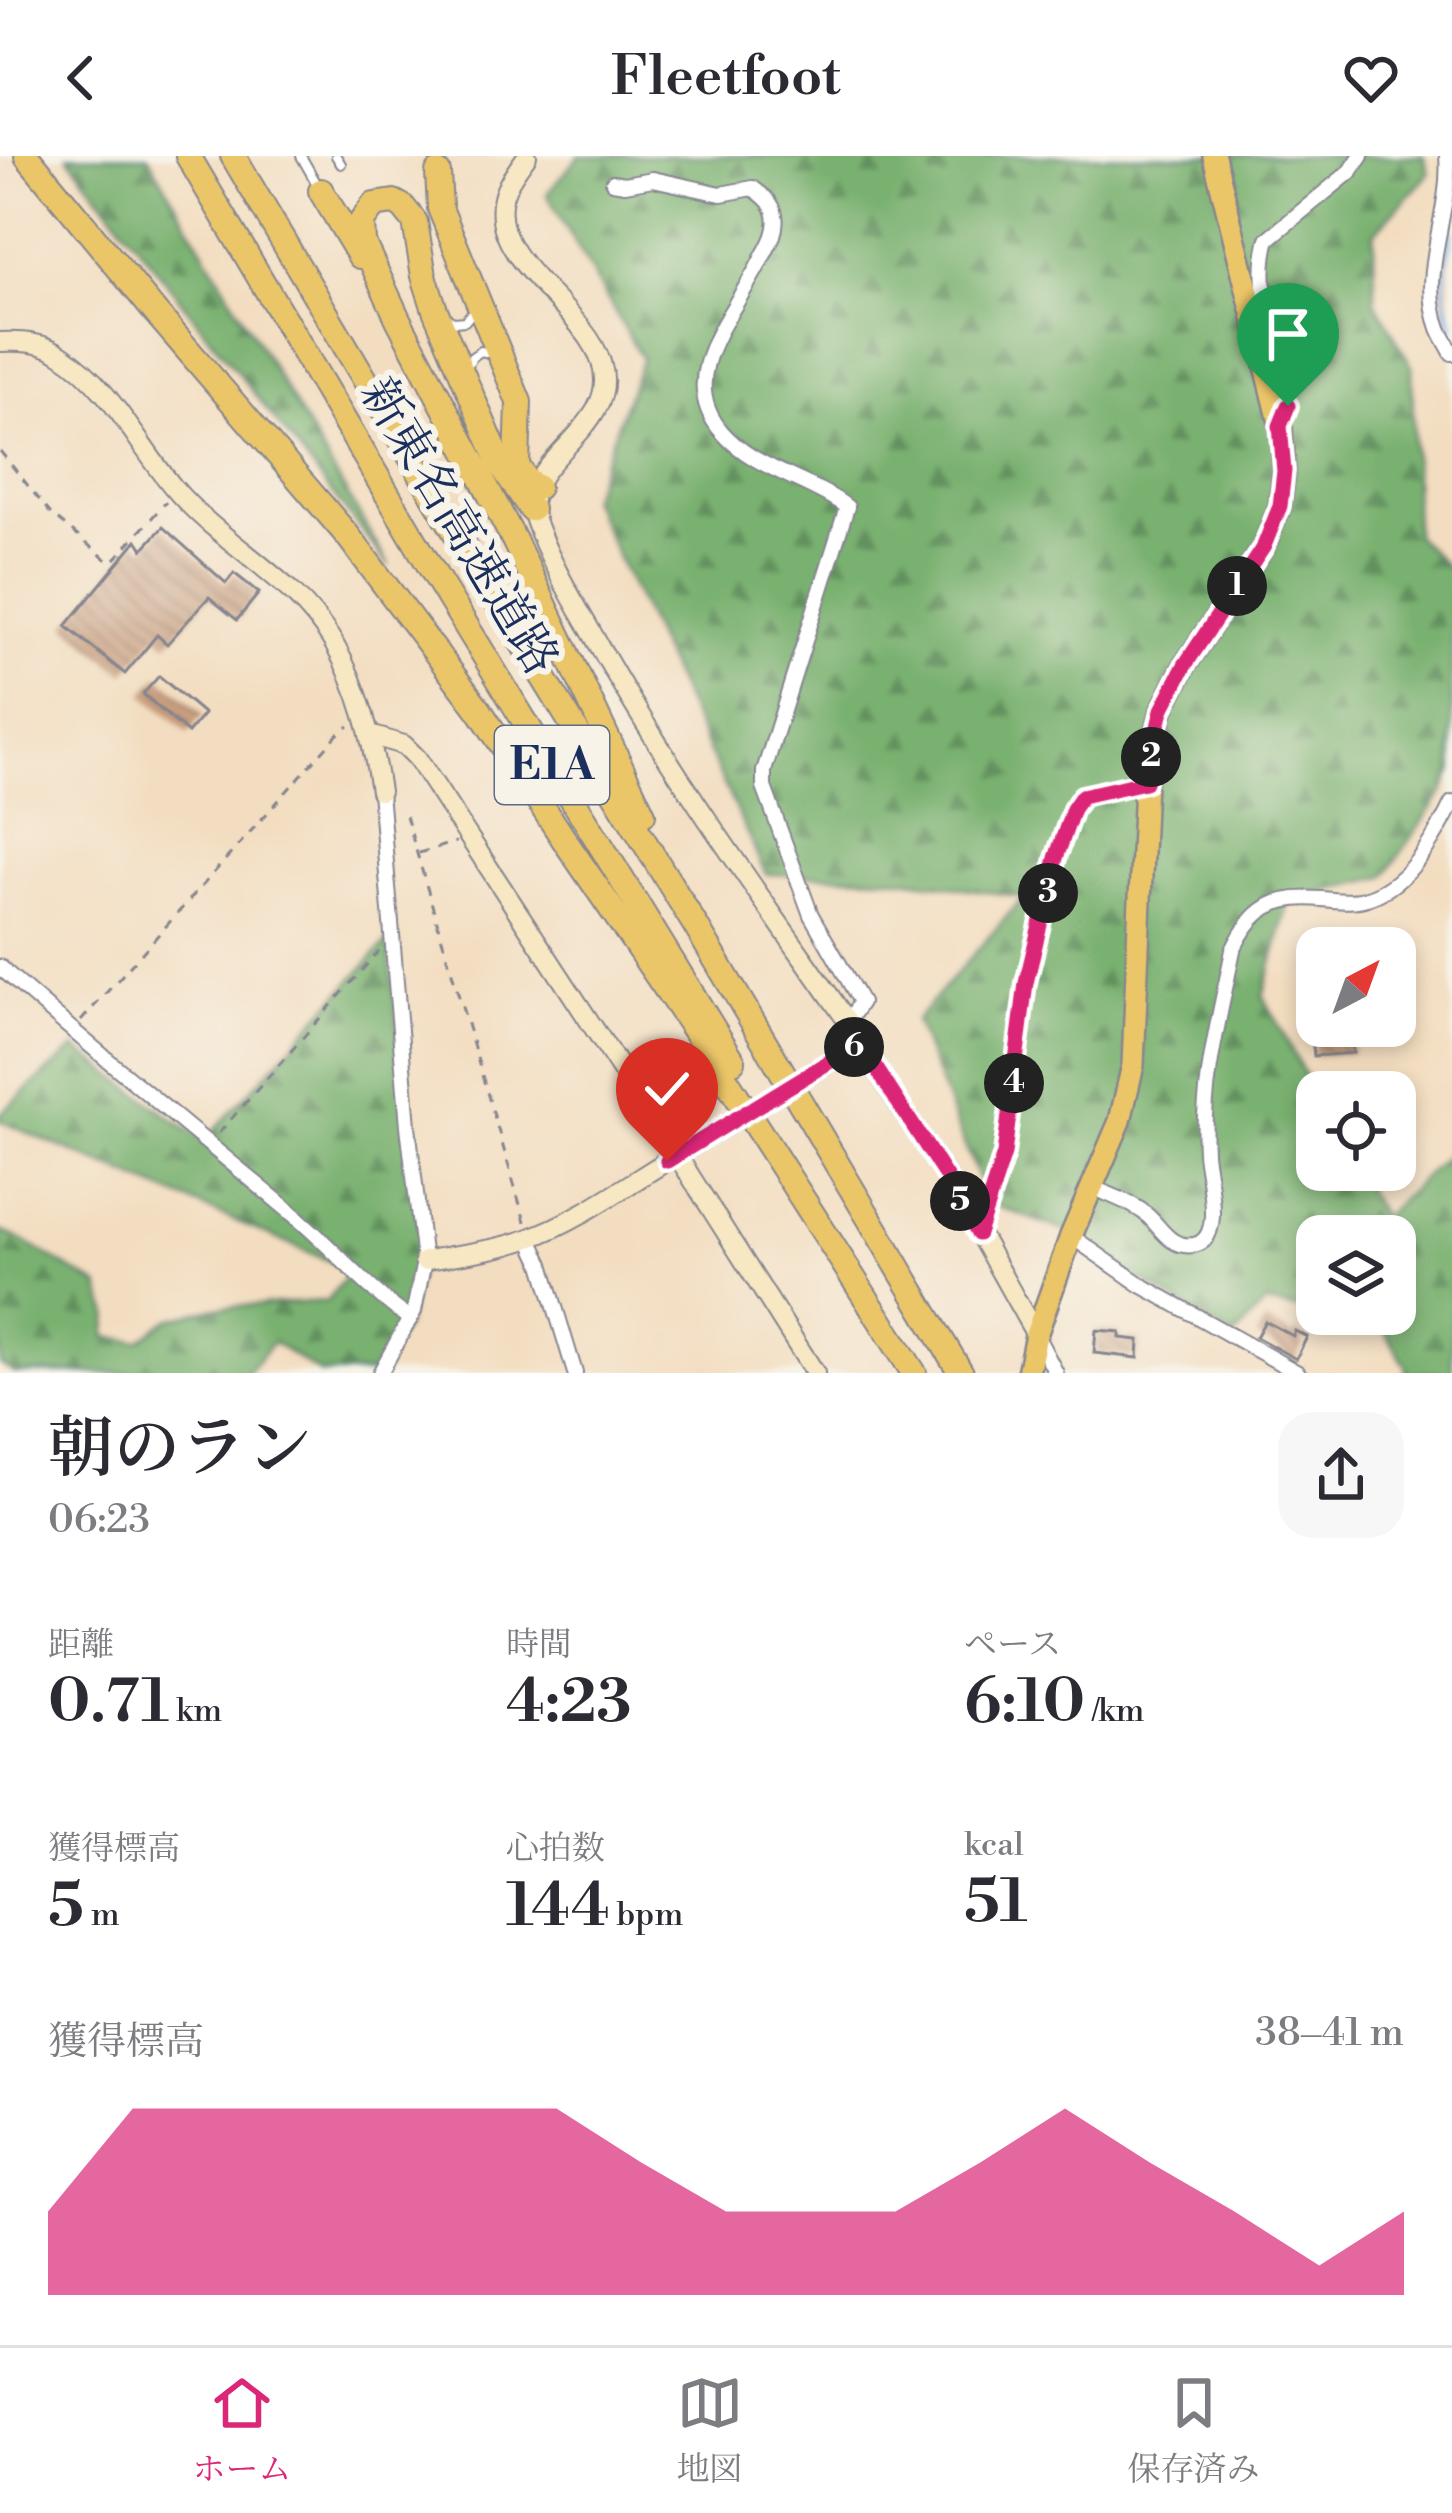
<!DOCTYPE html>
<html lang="ja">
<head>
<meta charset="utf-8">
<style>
  body { margin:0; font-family:"Libre Bodoni","Noto Serif JP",serif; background:#f7f7f7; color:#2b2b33; height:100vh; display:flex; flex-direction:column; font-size:45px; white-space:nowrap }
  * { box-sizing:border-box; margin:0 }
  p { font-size:39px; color:#7c7c81 }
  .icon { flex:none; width:66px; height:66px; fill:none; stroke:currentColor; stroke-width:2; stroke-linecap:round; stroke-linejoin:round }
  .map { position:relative; height:1217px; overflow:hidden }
  .details { display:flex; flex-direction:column; background:#fff; flex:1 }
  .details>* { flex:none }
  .needle { width:78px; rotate:41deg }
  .fabs { position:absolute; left:1296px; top:771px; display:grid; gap:24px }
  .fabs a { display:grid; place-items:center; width:120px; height:120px; border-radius:24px; background:#fff; box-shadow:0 6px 18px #0003; font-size:60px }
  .pin { position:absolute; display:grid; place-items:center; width:102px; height:102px; color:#fff; margin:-123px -51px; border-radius:50% 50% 50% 0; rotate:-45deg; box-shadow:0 0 12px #0007 }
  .pin .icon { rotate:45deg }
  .km { position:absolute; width:60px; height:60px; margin:-30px; border-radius:50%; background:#222; color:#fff; font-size:33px; line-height:60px; text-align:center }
  .round { display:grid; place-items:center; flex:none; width:126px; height:126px; border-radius:36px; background:#f7f7f7 }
  .head { display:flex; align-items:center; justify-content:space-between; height:204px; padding:0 48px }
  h1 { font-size:66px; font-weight:600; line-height:90px }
  .metrics { display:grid; grid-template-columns:repeat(3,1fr); gap:18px; height:204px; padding:12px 48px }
  .metrics div { display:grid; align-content:center }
  .metrics b { font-size:60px; font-weight:600 }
  .metrics small { font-size:33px; font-weight:400 }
  .metrics p { font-size:33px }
  .chart { height:336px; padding:24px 48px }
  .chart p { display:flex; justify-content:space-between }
  .chart svg { width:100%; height:216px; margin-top:12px; fill:#db2777; opacity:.7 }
  header { display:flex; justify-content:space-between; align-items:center; height:156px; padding:0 48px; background:#fff; font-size:54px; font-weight:600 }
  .dock { display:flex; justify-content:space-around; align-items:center; height:168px; border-top:3px solid #e1e1e2; background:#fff; font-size:33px; color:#7c7c81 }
  .dock a { display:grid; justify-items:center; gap:6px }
  .dock .current { color:#db2777 }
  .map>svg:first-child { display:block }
  .forest { fill:url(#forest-firs); stroke:#4a7066; stroke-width:3 }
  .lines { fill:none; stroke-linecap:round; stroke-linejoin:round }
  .stream { stroke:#7dafe9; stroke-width:4.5 }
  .building { fill:url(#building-back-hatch) }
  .lane-casing { stroke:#87868f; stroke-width:12 }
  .street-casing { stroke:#87868f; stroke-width:18 }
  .secondary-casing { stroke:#87868f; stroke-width:22 }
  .primary-casing { stroke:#87868f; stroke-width:26 }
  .highway-casing { stroke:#87868f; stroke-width:28 }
  .path { stroke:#87868f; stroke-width:3; stroke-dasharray:9 9; stroke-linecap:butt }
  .lane { stroke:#fff; stroke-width:8 }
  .street { stroke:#fff; stroke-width:14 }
  .secondary { stroke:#f7e8c3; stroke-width:18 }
  .primary { stroke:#ebc669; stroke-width:21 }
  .highway { stroke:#ebc669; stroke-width:24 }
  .secondary-bridge-casing { stroke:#87868f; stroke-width:22; stroke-linecap:butt }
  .secondary-bridge { stroke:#f7e8c3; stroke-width:18 }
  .route-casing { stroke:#fff; stroke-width:24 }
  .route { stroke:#db2777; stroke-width:15 }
  .labels { text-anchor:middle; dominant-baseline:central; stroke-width:12; stroke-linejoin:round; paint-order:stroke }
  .shield { fill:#f7f3e8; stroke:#5d6a87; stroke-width:3 }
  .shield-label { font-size:45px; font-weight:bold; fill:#1b2f5e }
  .street-label { font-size:48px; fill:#1b2f5e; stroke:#f7f3e8 }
</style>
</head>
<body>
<header><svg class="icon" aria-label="back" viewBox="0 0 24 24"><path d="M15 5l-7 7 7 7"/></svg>Fleetfoot<svg class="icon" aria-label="heart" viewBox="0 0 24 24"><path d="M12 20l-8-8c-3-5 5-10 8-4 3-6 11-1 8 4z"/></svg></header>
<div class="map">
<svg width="1452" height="1217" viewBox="0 0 1452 1217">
  <defs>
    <pattern id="forest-firs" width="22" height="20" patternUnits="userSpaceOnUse" patternTransform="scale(3)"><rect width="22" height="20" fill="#79b16f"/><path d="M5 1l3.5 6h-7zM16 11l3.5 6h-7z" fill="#62905e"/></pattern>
    <pattern id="building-back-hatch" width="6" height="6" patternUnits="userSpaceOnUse" patternTransform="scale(3)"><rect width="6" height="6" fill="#c99f80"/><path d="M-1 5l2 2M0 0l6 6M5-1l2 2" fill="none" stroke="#a2826c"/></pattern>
  </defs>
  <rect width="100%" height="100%" fill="#f7f3e8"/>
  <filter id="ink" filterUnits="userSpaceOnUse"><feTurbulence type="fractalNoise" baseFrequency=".00833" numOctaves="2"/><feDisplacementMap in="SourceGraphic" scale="24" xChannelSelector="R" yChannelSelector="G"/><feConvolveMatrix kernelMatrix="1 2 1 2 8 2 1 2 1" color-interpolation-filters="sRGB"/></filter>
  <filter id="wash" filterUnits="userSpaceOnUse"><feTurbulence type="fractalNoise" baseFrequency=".004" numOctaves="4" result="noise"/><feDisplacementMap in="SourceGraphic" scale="48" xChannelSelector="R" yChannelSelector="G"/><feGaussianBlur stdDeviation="2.7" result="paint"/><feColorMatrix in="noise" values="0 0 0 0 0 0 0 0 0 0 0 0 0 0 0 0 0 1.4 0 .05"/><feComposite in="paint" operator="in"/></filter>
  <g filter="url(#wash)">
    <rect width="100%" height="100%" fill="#f3ddc0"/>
    <g class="forest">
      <polygon points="68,0 148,0 389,410"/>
      <polygon points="579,0 1423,0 1429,18 1374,77 1375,145 1412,211 1415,379 1452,416 1452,615 1444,635 1384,721 1289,744 1263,840 1317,942 1317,1014 1355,1014 1382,1062 1452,994 1452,1217 1405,1217 1407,1212 1375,1158 1395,1158 1395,1080 1317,1080 1317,1156 1265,1148 1233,1182 1066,1075 988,1047 915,865 1024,741 890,721 766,718 590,342 642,203 547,38"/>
      <polygon points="388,785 423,1100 405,1171 372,1217 320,1217 273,1186 247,1217 15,1217 0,1208 0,1075 16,1081 99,1130 109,1159 106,1181 139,1185 169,1163 214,1152 327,1145 351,1114 0,965 0,958 75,892 204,985"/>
    </g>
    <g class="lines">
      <path class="stream" d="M 1452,75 C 1445,111 1440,133 1452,169"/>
    </g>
    <g id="blocks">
      <g class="building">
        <polygon points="163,371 226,427 234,417 259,437 237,464 209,441 167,488 157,479 125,518 66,470 137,384 143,393"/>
        <polygon points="159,520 204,558 188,577 143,538"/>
        <polygon points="1311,870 1350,870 1353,897 1314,900"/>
        <polygon points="1265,1165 1293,1180 1295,1175 1307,1181 1296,1203 1256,1181"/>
        <polygon points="1096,1174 1120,1176 1120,1182 1139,1184 1138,1202 1094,1197"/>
      </g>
    </g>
  </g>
  <g filter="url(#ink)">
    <use href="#blocks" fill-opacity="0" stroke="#87868f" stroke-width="3"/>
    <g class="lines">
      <defs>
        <g id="lane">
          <polyline points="301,0 318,30"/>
          <polyline points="336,0 341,8"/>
          <polyline points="448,163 454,166 465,165 474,154"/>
          <polyline points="466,213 472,201 481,195 495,199"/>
        </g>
        <g id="street">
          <path d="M 1447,0 C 1452,57 1418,116 1439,172 C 1442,180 1448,189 1452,197"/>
          <path d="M 613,26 L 625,28 L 653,23 L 721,38 L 753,32 C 762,39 773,46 775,59 C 778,75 769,89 762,102 C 737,155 672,219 722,276 C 755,314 808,322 847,351 L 764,615 L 764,631 L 811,759 L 861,846 L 848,866"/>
          <path d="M 1282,265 C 1291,243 1282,222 1277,199 C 1268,163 1257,119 1268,83 L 1351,15 L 1361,0"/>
          <polyline points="380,635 408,970 424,1105 414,1155 380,1217"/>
          <path d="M 0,811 C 96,897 196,977 294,1059 C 334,1093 367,1133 410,1163"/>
          <path d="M 1092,1031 C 1109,1039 1128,1045 1142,1055 C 1160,1067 1167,1093 1194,1089 C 1226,1083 1206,1018 1205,996 C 1201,929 1220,860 1233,794 C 1253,752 1274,739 1321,743 C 1336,744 1353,747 1367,742 C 1407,730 1435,683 1452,647"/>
          <polyline points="1071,1080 1141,1129 1298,1217"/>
          <polyline points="530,1083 542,1108 575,1217"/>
          <polyline points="1036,1179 1056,1217"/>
        </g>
        <g id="secondary">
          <path d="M 527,0 C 517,14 504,30 502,48 C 494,108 584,152 601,206 C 624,274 514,304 535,364 C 550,407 575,447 597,486 C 670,616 758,737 843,859 C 857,879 868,901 881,921 C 904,957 929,992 951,1028 C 980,1078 1007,1129 1036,1179"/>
          <path d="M 0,186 C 22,185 43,186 62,199 C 111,231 137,288 174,332 C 222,389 295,422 333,486 C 360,533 372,582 380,635"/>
          <polyline points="370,579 404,589 417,602 677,999 815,1217"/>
          <path d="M 424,1105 C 458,1098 494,1095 527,1083 C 583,1063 633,1024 685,994"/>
        </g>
        <polyline id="primary" points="1028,1217 1036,1179 1071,1080 1120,965 1133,909 1145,626 1162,554 1185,509 1264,390 1280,350 1284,315 1281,270 1214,0"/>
        <g id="highway">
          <polyline points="27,0 156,157 348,380 480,555 567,688 695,875 914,1217"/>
          <polyline points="188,0 435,419 733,905"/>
          <polyline points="233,0 477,413 694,767 961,1217"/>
          <polyline points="438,17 440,52 519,246 517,310 528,326 537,331"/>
          <polyline points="321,35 360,100"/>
          <polyline points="531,353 500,307 435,154 424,120 415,66 403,51 394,46 374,49 362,65 363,87 398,163 514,384 643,658"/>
        </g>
      </defs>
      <use href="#lane" class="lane-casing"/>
      <use href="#street" class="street-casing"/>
      <use href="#secondary" class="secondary-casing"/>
      <use href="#primary" class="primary-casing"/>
      <use href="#highway" class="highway-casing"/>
      <g class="path">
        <polyline points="0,295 50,357 108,405 116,402 166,346"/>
        <polyline points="406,660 526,1069"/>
        <polyline points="419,697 456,686"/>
        <polyline points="81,865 338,578 349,570"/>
        <polyline points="219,977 379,795"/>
        <polyline points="984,1058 1004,998 1026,827 1056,702 1073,653 1082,640 1126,630"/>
      </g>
      <use href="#lane" class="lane"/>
      <use href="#street" class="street"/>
      <use href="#secondary" class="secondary"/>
      <use href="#primary" class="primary"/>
      <use href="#highway" class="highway"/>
      <defs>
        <polyline id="secondary-bridge" points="689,992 836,902"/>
      </defs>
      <use href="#secondary-bridge" class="secondary-bridge-casing"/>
      <use href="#secondary-bridge" class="secondary-bridge"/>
    </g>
  </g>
  <g class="lines" filter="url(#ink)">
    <defs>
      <polyline id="route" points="667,1005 860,887 952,1030 978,1078 1004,998 1026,827 1056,702 1073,653 1082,640 1145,626 1162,554 1185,509 1264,390 1280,350 1284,315 1280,270 1288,250"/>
    </defs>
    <use href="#route" class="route-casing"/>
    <use href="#route" class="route"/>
  </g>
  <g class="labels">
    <rect class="shield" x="495" y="570" width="114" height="78" rx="9"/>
    <g class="shield-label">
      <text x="552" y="609">E1A</text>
    </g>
    <g class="street-label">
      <text transform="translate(458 371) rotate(59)">新東名高速道路</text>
    </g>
  </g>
</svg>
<div class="fabs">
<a><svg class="needle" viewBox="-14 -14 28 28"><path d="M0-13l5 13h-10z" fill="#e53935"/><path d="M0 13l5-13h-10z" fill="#7c7c81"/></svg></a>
<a><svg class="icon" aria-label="locate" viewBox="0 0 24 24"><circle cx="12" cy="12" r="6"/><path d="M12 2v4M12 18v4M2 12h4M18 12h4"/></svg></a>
<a><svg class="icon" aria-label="layers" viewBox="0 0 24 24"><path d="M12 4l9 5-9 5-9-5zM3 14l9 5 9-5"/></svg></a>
</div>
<div class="pin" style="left:1288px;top:250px;background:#1e9e55"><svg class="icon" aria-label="arrive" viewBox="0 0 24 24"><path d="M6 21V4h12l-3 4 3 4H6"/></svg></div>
<div class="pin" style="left:667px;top:1005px;background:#d93025"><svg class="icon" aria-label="check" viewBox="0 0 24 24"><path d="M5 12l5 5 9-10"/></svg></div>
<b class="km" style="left:1237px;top:430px">1</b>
<b class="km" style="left:1151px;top:601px">2</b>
<b class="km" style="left:1048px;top:737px">3</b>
<b class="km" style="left:1014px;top:927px">4</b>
<b class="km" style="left:960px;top:1045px">5</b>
<b class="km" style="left:854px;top:891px">6</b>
</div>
<section class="details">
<div class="head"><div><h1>朝のラン</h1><p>06:23</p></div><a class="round"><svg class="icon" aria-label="share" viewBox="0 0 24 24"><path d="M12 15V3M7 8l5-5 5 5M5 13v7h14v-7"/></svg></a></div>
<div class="metrics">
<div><p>距離</p><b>0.71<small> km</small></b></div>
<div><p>時間</p><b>4:23</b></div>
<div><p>ペース</p><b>6:10<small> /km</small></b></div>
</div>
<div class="metrics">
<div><p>獲得標高</p><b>5<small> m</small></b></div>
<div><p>心拍数</p><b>144<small> bpm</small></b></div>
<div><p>kcal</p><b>51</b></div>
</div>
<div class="chart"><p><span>獲得標高</span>38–41 m</p>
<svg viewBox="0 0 160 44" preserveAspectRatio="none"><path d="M0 44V27L10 6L20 6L30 6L40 6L50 6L60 6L70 17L80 27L90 27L100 27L110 17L120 6L130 17L140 27L150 38L160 27V44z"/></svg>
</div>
</section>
<nav class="dock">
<a class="current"><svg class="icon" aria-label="home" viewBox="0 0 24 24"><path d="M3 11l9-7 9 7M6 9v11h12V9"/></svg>ホーム</a>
<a><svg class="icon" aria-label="map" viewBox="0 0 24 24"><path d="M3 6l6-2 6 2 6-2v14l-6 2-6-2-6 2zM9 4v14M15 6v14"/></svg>地図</a>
<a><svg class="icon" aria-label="saved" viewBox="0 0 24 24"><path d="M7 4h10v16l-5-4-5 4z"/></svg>保存済み</a>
</nav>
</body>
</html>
